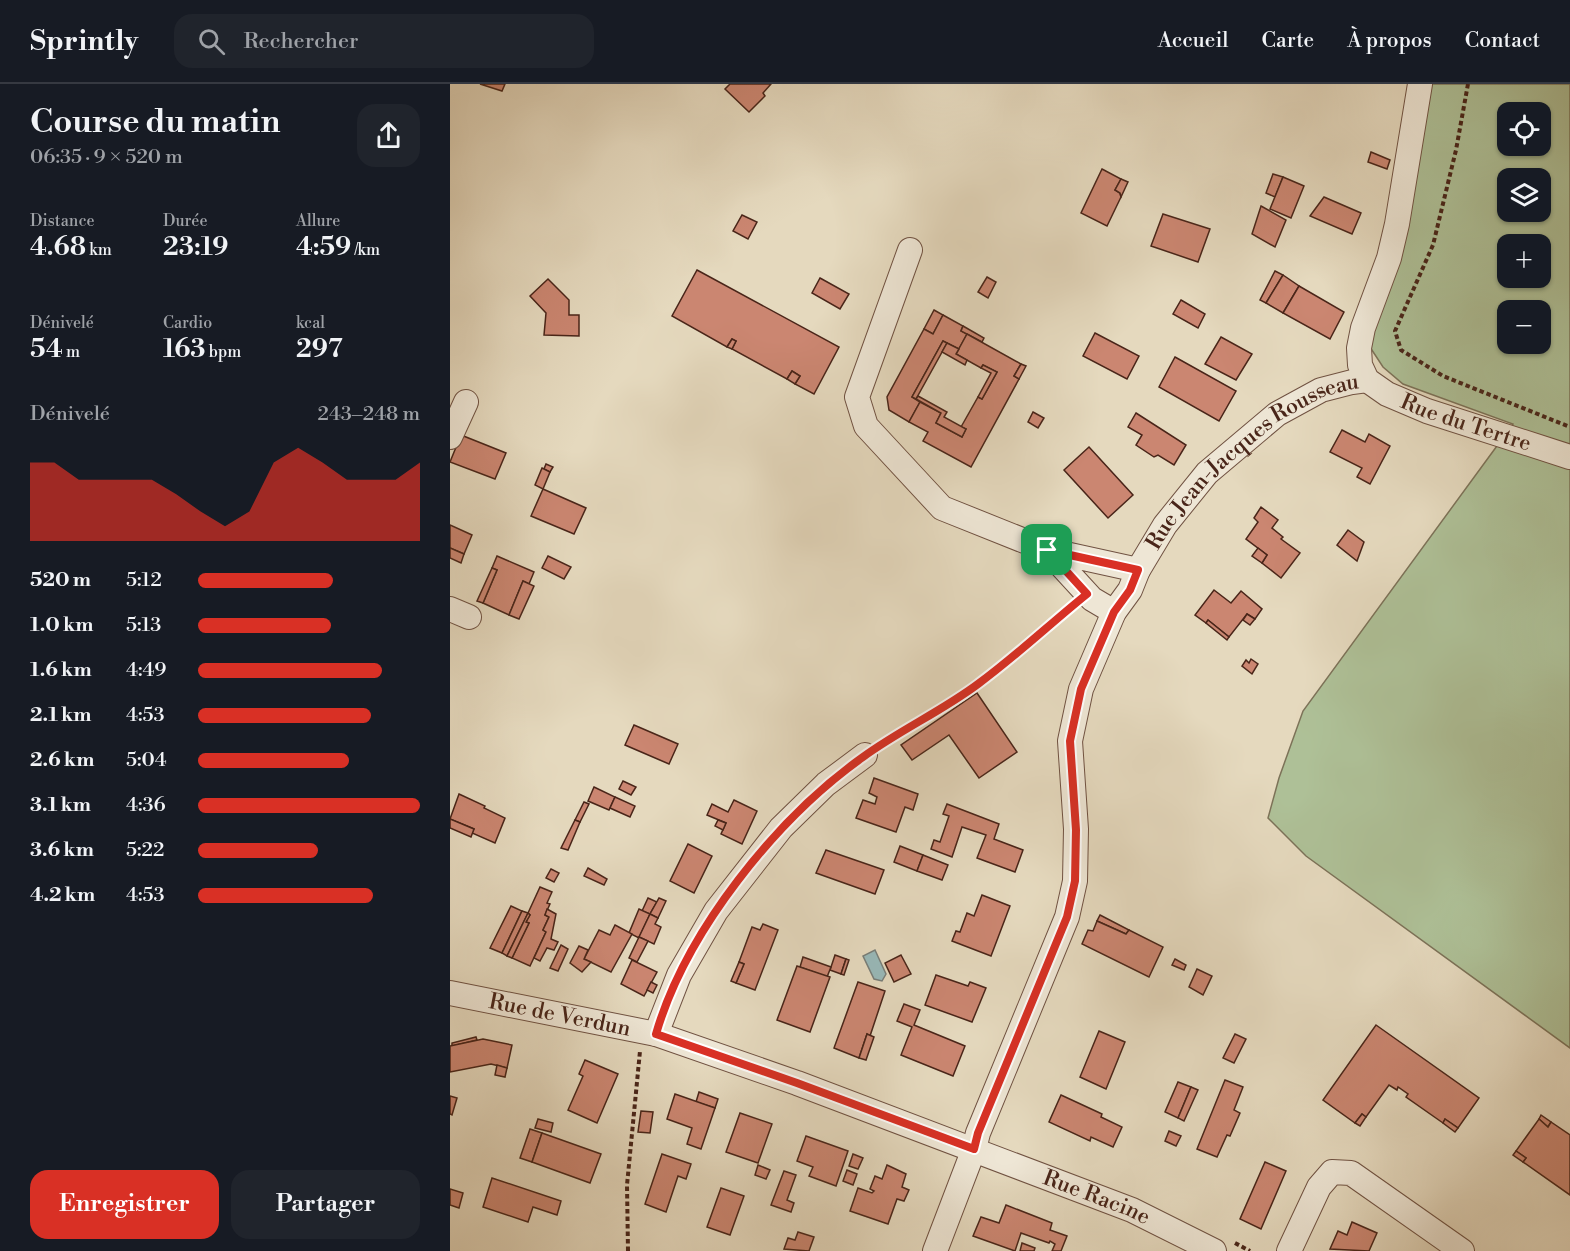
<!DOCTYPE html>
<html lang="fr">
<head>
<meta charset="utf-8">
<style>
  body { margin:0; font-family:"Libre Bodoni",serif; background:#20242c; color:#f1f3f6; height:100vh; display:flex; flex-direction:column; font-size:22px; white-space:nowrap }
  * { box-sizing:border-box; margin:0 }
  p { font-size:20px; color:#9ea1a6 }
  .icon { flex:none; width:33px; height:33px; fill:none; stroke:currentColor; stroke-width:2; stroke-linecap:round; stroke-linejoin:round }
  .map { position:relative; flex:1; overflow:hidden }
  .side { display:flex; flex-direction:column; background:#171b24; width:450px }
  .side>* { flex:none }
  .fabs { position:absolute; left:1047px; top:18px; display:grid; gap:12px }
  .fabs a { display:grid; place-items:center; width:54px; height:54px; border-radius:12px; background:#171b24; box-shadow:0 2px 4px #0004; font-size:30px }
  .pin { position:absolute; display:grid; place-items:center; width:51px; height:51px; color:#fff; margin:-26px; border-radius:12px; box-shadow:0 3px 9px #0006 }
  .round { display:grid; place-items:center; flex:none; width:63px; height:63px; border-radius:18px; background:#20242c }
  .headline { display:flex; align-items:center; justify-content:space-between; height:102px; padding:0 30px }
  h1 { font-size:33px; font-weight:600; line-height:45px }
  .metrics { display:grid; grid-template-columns:repeat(3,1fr); gap:9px; height:102px; padding:6px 30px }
  .metrics div { display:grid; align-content:center }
  .metrics b { font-size:26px; font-weight:600 }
  .metrics small { font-size:16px; font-weight:400 }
  .metrics p { font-size:16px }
  .chart { height:168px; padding:12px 30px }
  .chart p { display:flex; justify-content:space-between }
  .chart svg { width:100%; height:108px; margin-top:6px; fill:#d93025; opacity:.7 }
  .cta { display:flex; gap:12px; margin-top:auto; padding:12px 30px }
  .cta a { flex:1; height:69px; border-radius:18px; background:#d93025; color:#fff; font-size:24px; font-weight:600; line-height:69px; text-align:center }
  .cta a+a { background:#20242c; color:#f1f3f6 }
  ul { padding:0 30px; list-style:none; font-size:20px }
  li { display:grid; grid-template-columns:96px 72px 1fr; align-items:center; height:45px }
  li i { height:15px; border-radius:8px; background:#d93025 }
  header { display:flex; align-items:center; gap:36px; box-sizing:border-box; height:84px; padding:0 30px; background:#171b24; border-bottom:2px solid #363941 }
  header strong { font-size:28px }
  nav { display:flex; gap:33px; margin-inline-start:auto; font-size:21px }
  .search { width:420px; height:54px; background:#20242c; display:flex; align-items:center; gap:15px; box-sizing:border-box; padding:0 21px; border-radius:18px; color:#9ea1a6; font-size:22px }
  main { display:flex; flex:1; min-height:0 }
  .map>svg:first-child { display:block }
  .green { fill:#aec097; stroke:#7c7258; stroke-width:1.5; fill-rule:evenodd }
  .water { fill:#98b9b9; stroke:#787e79; stroke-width:1.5 }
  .building { fill:#cb8671; stroke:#492519; stroke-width:1.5 }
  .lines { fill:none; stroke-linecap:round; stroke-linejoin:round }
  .street-casing { stroke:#705242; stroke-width:26 }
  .path { stroke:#492519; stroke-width:4; stroke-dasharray:4.5 3; stroke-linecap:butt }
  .street { stroke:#eee6d5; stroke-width:24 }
  .route-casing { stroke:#fff; stroke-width:12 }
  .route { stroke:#d93025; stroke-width:8 }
  .labels { text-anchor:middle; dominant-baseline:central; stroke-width:5; stroke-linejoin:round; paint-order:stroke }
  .street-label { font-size:22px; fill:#492519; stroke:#eee6d5 }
</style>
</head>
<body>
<header>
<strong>Sprintly</strong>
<div class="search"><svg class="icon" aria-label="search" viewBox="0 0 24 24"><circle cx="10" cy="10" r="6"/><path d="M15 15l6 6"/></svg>Rechercher</div>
<nav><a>Accueil</a><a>Carte</a><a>À propos</a><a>Contact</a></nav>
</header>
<main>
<section class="side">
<div class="headline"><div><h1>Course du matin</h1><p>06:35 · 9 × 520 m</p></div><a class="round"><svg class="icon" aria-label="share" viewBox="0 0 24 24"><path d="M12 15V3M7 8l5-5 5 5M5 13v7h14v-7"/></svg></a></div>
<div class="metrics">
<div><p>Distance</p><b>4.68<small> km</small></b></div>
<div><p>Durée</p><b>23:19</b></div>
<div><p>Allure</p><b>4:59<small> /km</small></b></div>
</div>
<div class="metrics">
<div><p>Dénivelé</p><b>54<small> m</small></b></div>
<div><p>Cardio</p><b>163<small> bpm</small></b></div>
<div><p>kcal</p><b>297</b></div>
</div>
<div class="chart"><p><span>Dénivelé</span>243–248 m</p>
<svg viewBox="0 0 160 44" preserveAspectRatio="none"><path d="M0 44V12L10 12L20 19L30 19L40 19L50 19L60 25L70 32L80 38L90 32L100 12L110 6L120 12L130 19L140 19L150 19L160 12V44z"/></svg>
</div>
<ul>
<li><b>520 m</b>5:12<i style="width:61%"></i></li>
<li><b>1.0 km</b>5:13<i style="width:60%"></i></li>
<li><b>1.6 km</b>4:49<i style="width:83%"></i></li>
<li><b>2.1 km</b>4:53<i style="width:78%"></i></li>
<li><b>2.6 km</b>5:04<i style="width:68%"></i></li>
<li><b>3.1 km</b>4:36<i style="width:100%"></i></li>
<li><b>3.6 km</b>5:22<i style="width:54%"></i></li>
<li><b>4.2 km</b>4:53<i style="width:79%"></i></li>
</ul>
<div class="cta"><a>Enregistrer</a><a>Partager</a></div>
</section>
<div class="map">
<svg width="1120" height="1167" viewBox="0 0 1120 1167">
  <rect width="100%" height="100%" fill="#e5d9be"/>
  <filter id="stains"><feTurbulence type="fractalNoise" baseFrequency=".00333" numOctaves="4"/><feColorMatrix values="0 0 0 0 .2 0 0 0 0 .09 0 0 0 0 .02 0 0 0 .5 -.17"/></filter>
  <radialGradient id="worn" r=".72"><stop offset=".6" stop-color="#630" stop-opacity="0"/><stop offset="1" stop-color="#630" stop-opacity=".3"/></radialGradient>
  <path class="green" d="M 979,0 L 1120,0 L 1120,964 L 856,772 L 818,734 L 829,694 L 853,627 L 1063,340 L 953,300 L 933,283 L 916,257 ZM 1058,28 L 1090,28 L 1090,62 L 1058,62 ZM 1058,94 L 1090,94 L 1090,128 L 1058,128 ZM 1058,160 L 1090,160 L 1090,194 L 1058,194 ZM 1058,226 L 1090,226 L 1090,260 L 1058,260 Z"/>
  <polygon class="water" points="425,866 436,890 432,897 424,895 413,872"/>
  <g class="building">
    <polygon points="30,0 55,0 52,7"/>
    <polygon points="280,0 321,0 313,9 315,12 299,28 275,5"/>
    <polygon points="921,68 940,76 937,85 918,78"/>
    <polygon points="652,85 671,95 665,106 670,109 671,113 657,142 631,129"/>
    <polygon points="823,90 833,93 825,113 816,109"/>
    <polygon points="833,93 854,102 841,134 820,125"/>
    <polygon points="671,95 678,98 671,113 670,109 665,106"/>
    <polygon points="874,113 911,129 902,150 860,132"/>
    <polygon points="811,122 836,136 825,163 802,150"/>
    <polygon points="713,130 760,145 748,178 701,162"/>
    <polygon points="292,131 307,138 298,155 283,147"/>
    <polygon points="247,186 389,263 364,310 345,300 350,292 342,287 337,295 282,265 286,257 282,255 277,263 222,232"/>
    <polygon points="825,187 833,191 816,219 810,216"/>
    <polygon points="833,191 849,202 833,229 816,219"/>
    <polygon points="537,193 546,198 538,214 528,208"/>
    <polygon points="370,194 399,210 390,225 362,209"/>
    <polygon points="98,195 119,216 119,231 129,231 129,252 94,251 96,229 80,212"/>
    <polygon points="849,202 894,228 880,255 833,229"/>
    <polygon points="731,216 755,230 748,244 723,230"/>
    <polygon points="484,226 493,231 483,250 474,245"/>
    <polygon points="493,231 513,242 511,247 517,250 509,265 493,257 462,313 470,318 459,338 439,326 437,313 474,245 483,250"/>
    <polygon points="513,242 534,254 532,258 511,247"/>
    <polygon points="645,249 689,272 677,295 633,272"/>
    <polygon points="517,250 571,280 564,292 569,295 521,383 473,357 478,348 459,338 470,318 491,329 486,339 512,353 516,345 511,343 528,313 532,315 547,288 533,281 531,284 506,270"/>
    <polygon points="771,253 802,270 786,296 755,280"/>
    <polygon points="282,255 286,257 282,265 277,263"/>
    <polygon points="493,257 497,259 466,315 462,313"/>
    <polygon points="497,259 509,265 506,270 517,276 515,281 492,268"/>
    <polygon points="725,273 786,307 769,337 709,303"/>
    <polygon points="571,280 576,282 569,295 564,292"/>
    <polygon points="533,281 547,288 532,315 528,313 541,289 531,284"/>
    <polygon points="342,287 350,292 345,300 337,295"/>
    <polygon points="468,312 497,328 494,333 516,345 512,353 486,339 491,329 466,315"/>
    <polygon points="583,328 594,334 588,344 578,338"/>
    <polygon points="686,329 736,361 724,381 708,371 704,373 686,361 692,351 678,343"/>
    <polygon points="892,346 915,358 919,350 940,362 920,400 907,393 912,384 880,368"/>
    <polygon points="11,351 56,369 45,395 0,378"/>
    <polygon points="639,363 683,411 658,434 614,386"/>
    <polygon points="96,380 103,383 100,388 94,385"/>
    <polygon points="92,384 100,388 93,405 85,401"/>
    <polygon points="93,405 136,424 124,450 81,432"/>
    <polygon points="811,423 828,436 822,444 833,453 831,455 850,469 831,494 812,479 817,471 796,455 808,438 804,434"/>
    <polygon points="0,441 22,451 14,470 0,464"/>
    <polygon points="898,446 914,458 907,477 887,461"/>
    <polygon points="0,464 14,470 11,479 0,474"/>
    <polygon points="808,464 817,471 812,479 802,472"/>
    <polygon points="47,472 84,488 79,500 73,497 59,531 33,519 47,486 42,484"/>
    <polygon points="98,472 121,483 114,495 92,484"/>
    <polygon points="42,484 47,486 33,519 27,517"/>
    <polygon points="73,497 84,502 69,535 59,531"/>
    <polygon points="764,506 781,519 791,507 812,525 805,535 797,530 779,553 758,536 756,539 745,531"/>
    <polygon points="797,530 805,535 800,541 793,536"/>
    <polygon points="758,536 779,553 777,556 756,539"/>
    <polygon points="801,575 808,580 802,590 792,582 796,576 799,579"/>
    <polygon points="527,609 567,668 529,694 499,651 462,676 451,661"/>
    <polygon points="184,641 228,660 219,680 175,661"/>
    <polygon points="424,694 468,710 463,726 455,723 446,748 406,734 413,716 425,720 427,713 419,709"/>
    <polygon points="173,697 186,703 181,711 169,705"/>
    <polygon points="144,703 165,713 159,726 138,717"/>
    <polygon points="9,710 35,722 34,724 55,734 45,759 22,749 24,745 0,735"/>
    <polygon points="165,713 185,722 180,733 160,724"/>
    <polygon points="284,716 307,727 292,760 271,750 276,739 257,731 262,720 278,728"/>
    <polygon points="134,718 139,720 130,738 125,736"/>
    <polygon points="497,720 549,740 544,755 573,766 565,788 527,774 536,751 512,743 502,773 481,765 484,756 490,758 499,732 493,730"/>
    <polygon points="0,735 24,745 21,753 0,744"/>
    <polygon points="125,736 130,738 118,766 111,764"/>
    <polygon points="268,736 276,739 273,746 265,742"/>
    <polygon points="238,760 262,772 244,809 220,797"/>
    <polygon points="450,762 473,771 467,787 444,778"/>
    <polygon points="376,766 434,786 425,810 366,789"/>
    <polygon points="473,771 498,781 492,796 467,787"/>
    <polygon points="138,784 157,795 154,801 134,792"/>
    <polygon points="101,785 109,789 104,798 96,794"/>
    <polygon points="90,803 102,808 97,819 100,820 95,831 99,833 93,846 96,848 80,882 62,874 79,839 76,838 80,831 78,829"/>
    <polygon points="532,811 560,822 541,872 502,857 506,847 510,848 517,829 524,832"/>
    <polygon points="198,814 207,818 200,830 192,827"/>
    <polygon points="209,814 216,817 208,834 200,830"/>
    <polygon points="61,822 72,827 52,869 40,864"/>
    <polygon points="97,825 106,830 101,855 108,858 104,866 97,864 90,877 84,874 96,848 93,846 99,833 95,831"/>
    <polygon points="189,825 200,830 189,854 179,849"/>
    <polygon points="72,827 78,829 57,872 52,869"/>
    <polygon points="78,829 80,831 76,838 79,839 62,874 57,872"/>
    <polygon points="200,830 208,834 205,840 211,843 204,860 189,853"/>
    <polygon points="650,831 679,846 676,850 647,837"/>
    <polygon points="647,837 676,850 679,846 713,863 699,893 632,860 638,846 643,847"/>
    <polygon points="313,840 328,846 305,906 286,899 294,880 289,878 302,843 310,846"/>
    <polygon points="165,841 182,850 161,888 134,875 149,846 160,851"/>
    <polygon points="189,853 198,857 187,878 179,874"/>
    <polygon points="111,861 118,865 108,887 100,884"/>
    <polygon points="129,862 138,866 134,875 141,878 132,888 120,879"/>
    <polygon points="385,871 396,875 391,890 380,886"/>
    <polygon points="451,871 461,890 444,898 435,879"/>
    <polygon points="353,873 381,883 377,893 350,883"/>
    <polygon points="396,875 399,876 394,891 391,890"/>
    <polygon points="725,875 736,881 734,886 722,881"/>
    <polygon points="182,876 207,888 194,912 171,900"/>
    <polygon points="289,878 294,880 286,899 281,897"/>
    <polygon points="347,882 380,893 360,948 327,936"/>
    <polygon points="747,885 762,892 753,911 739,903"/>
    <polygon points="486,891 518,902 520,898 536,904 522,938 475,921"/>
    <polygon points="201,898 207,901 203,909 197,906"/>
    <polygon points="408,898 435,907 420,952 417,950 409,974 384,964"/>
    <polygon points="454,920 470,926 464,941 515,962 503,992 451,971 462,943 447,937"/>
    <polygon points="926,941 1029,1014 1008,1044 995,1035 993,1039 956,1013 958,1010 948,1003 947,1006 939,1001 916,1033 912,1030 905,1039 873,1016"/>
    <polygon points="649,947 675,958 656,1005 630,993"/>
    <polygon points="417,950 424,953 416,976 409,974"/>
    <polygon points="785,950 796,955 784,979 773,974"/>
    <polygon points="26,953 27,956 2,962 2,959"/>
    <polygon points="33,955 62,961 57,984 41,980 0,988 0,962"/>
    <polygon points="135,976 168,990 147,1039 118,1026 133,992 129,990"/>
    <polygon points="47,981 57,984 55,993 45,991"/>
    <polygon points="775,996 793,1003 784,1026 790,1029 780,1052 777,1051 767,1073 747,1065"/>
    <polygon points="728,998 741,1003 728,1034 715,1028"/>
    <polygon points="741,1003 748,1006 734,1037 728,1034"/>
    <polygon points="249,1008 268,1015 265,1024 246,1018"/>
    <polygon points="225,1010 265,1024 251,1065 237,1060 242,1044 217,1035"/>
    <polygon points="611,1011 652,1030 651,1033 672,1043 663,1063 641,1053 640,1057 599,1038"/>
    <polygon points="0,1012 7,1014 2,1031 0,1030"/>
    <polygon points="191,1027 203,1028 200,1049 188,1048"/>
    <polygon points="290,1029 322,1040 308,1079 276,1068"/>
    <polygon points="912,1030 916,1033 910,1042 905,1039"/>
    <polygon points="1091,1031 1101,1038 1098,1043 1089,1035"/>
    <polygon points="88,1035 103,1039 101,1048 85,1044"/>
    <polygon points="995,1035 1008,1044 1005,1048 993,1039"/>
    <polygon points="1089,1035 1098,1043 1101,1038 1120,1051 1120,1111 1073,1078 1076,1074 1066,1067"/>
    <polygon points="80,1045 92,1049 82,1078 70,1074"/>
    <polygon points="719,1047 731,1052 726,1062 715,1057"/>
    <polygon points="92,1049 151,1070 140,1099 82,1078"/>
    <polygon points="356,1052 398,1067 386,1102 359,1092 363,1083 347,1077"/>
    <polygon points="1066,1067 1076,1074 1073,1078 1063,1071"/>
    <polygon points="212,1070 241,1080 236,1095 228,1092 216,1128 195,1120"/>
    <polygon points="403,1070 413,1074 408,1085 399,1082"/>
    <polygon points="815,1078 836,1087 811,1145 790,1135"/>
    <polygon points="308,1081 320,1086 316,1095 305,1091"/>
    <polygon points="437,1081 456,1090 452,1103 459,1106 454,1117 447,1115 438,1140 400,1127 408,1104 422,1109 424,1107 420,1105 425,1092 432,1095"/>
    <polygon points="397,1086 407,1090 403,1101 393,1097"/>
    <polygon points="334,1087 346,1091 337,1116 344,1119 341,1128 321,1121"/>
    <polygon points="42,1094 111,1117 107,1131 83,1123 78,1138 33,1123"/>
    <polygon points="271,1104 294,1112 280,1151 257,1143"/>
    <polygon points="0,1105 13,1109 9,1124 0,1121"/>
    <polygon points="556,1121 602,1139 600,1146 617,1152 611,1167 602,1167 605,1160 600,1157 599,1159 571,1149 565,1167 523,1152 531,1133 549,1139"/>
    <polygon points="902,1138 927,1149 919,1167 880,1165 888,1147 897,1151"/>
    <polygon points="348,1148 364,1153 359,1167 334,1165 338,1154 345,1156"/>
    <polygon points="572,1159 585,1164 584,1167 570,1167"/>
  </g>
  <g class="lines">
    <defs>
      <g id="street">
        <path id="s1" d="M 970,0 L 947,140 L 939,174 L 913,244 L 909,264 L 910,281 L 917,296 L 937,310 L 977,327 L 1120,373"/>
        <polyline points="460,166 407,313 416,342 492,424 597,466"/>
        <polyline points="0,353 16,318"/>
        <polyline points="0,525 19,533"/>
        <polyline points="664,528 642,515 597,466 688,486"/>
        <path id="s2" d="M 0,909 L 206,950 L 347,999 L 682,1126 L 764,1167"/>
        <polyline points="206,950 229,891 266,827 331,744 376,700 415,671"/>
        <path id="s3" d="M 485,1167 L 524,1065 L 528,1049 L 617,833 L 625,797 L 626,745 L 620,657 L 631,605 L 664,528 L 680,506 L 688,486 L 715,441 L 757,389 L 827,330 L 871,306 L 902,298 L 917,296"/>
        <polyline points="839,1167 869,1103 882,1088 901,1089 1012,1167"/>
      </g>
    </defs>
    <use href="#street" class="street-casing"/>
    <g class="path">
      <polyline points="1018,0 1006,66 983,161 945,247 951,266 993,292 1120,343"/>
      <polyline points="433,660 528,600 620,523"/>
      <polyline points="785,1159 800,1167"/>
      <polyline points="178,1167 177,1101 190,967"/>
    </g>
    <use href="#street" class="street"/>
  </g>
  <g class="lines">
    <defs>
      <path id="route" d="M 597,466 L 688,486 L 680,506 L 664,528 L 631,605 L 620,657 L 626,746 L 625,797 L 617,833 L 528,1049 L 524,1065 L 347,999 L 206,950 C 236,847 326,735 413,673 C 450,646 492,627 528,600 C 566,572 601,539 637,510 Z"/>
    </defs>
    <use href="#route" class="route-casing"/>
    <use href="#route" class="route"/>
  </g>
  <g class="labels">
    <g class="street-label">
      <text stroke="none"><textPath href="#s1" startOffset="414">Rue du Tertre</textPath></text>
      <text stroke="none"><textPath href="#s3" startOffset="885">Rue Jean-Jacques Rousseau</textPath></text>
      <text stroke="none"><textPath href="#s2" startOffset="112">Rue de Verdun</textPath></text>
      <text stroke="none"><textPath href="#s2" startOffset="680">Rue Racine</textPath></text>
    </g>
  </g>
  <rect width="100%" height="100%" filter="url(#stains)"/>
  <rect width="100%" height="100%" fill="url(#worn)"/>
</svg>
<div class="fabs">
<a><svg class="icon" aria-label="locate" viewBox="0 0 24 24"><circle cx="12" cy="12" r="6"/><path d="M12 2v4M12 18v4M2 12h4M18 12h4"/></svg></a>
<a><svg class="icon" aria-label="layers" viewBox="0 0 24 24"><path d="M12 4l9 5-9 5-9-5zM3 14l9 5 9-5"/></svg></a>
<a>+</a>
<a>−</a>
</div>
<div class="pin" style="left:597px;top:466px;background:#1e9e55"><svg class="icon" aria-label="arrive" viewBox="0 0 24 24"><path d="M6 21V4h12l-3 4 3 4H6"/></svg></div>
</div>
</main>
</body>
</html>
